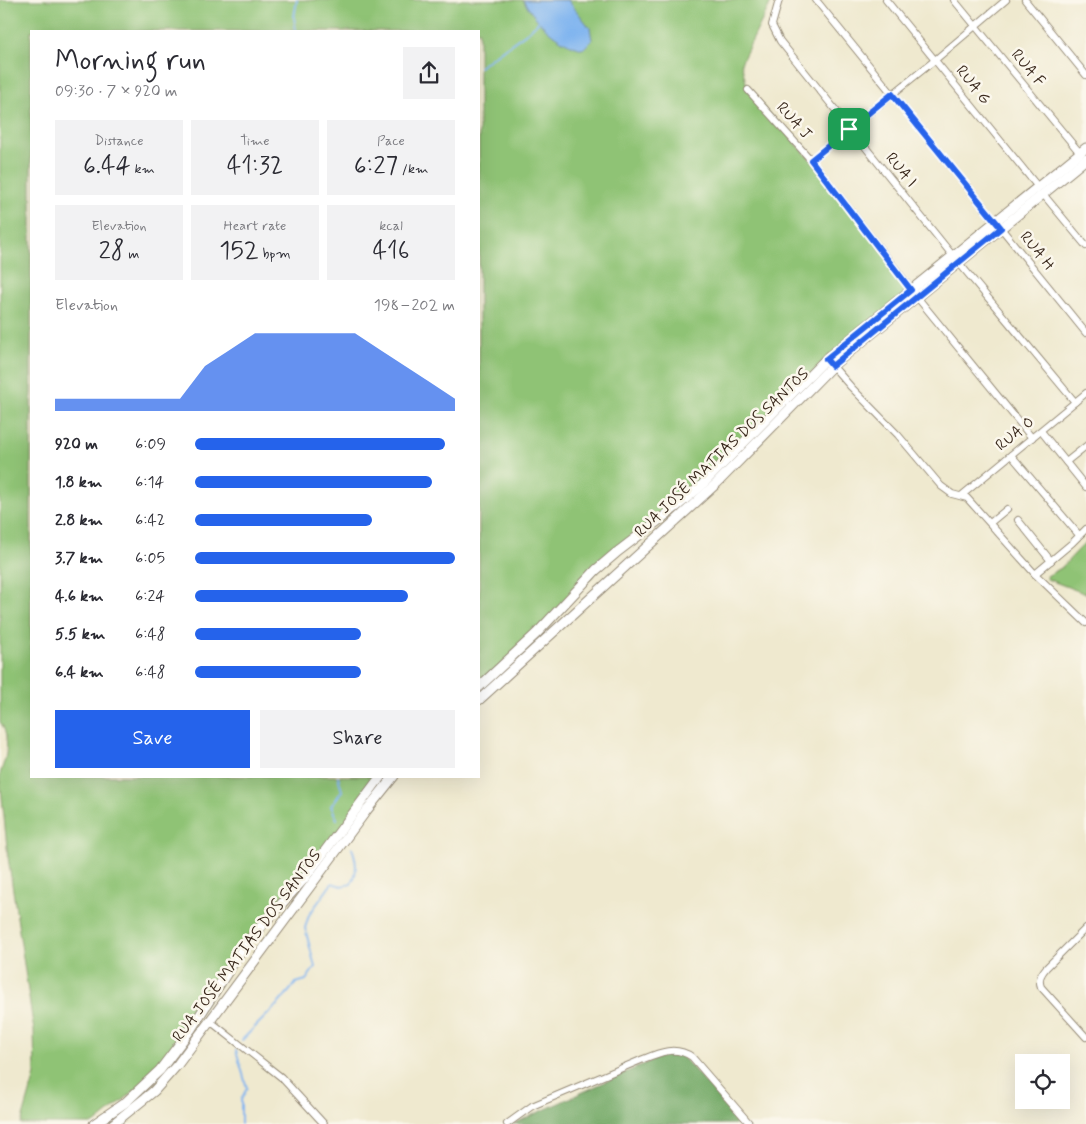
<!DOCTYPE html>
<html lang="en">
<head>
<meta charset="utf-8">
<style>
  body { margin:0; font-family:Mynerve,sans-serif; background:#f2f2f3; color:#2b2b33; height:100vh; display:flex; flex-direction:column; font-size:19px; white-space:nowrap }
  * { box-sizing:border-box; margin:0 }
  p { font-size:16px; color:#7c7c81 }
  .icon { flex:none; width:28px; height:28px; fill:none; stroke:currentColor; stroke-width:2; stroke-linecap:round; stroke-linejoin:round }
  .map { position:relative; flex:1; overflow:hidden }
  .sheet { position:absolute; left:30px; top:30px; width:450px; height:748px; display:flex; flex-direction:column; background:#fff; border-radius:0px; box-shadow:0 5px 20px #0002 }
  .sheet>* { flex:none }
  .buttons { position:absolute; left:1015px; top:1054px; display:grid; gap:10px }
  .buttons a { display:grid; place-items:center; width:55px; height:55px; border-radius:0px; background:#fff; box-shadow:0 5px 20px #0002; font-size:25px }
  .pin { position:absolute; display:grid; place-items:center; width:42px; height:42px; color:#fff; margin:-21px; border-radius:10px; box-shadow:0 2px 8px #0006 }
  .round { display:grid; place-items:center; flex:none; width:52px; height:52px; border-radius:0px; background:#f2f2f3 }
  .overview { display:flex; align-items:center; justify-content:space-between; height:85px; padding:0 25px }
  h1 { font-size:28px; font-weight:600; line-height:38px }
  .stats { display:grid; grid-template-columns:repeat(3,1fr); gap:8px; height:85px; padding:5px 25px }
  .stats div { display:grid; align-content:center; border-radius:0px; background:#f2f2f3; text-align:center }
  .stats b { font-size:25px; font-weight:600 }
  .stats small { font-size:14px; font-weight:400 }
  .stats p { font-size:14px }
  .chart { height:140px; padding:10px 25px }
  .chart p { display:flex; justify-content:space-between }
  .chart svg { width:100%; height:90px; margin-top:5px; fill:#2563eb; opacity:.7 }
  .primary-button { display:flex; gap:10px; margin-top:auto; padding:10px 25px }
  .primary-button a { flex:1; height:58px; border-radius:0px; background:#2563eb; color:#fff; font-size:20px; font-weight:600; line-height:58px; text-align:center }
  .primary-button a+a { background:#f2f2f3; color:#2b2b33 }
  ul { padding:0 25px; list-style:none; font-size:16px }
  li { display:grid; grid-template-columns:80px 60px 1fr; align-items:center; height:38px }
  li i { height:12px; border-radius:6px; background:#2563eb }
  .map>svg:first-child { display:block }
  .green { fill:#8fc375; stroke:#65764a }
  .forest { fill:#73a966; stroke:#576a42 }
  .water { fill:#81b5ef; stroke:#5e7086 }
  .lines { fill:none; stroke-linecap:round; stroke-linejoin:round }
  .stream { stroke:#81b5ef; stroke-width:2 }
  .minor-casing { stroke:#958a76; stroke-width:8 }
  .secondary-casing { stroke:#958a76; stroke-width:11 }
  .minor { stroke:#fff; stroke-width:6 }
  .secondary { stroke:#fff; stroke-width:9 }
  .route-casing { stroke:#fff; stroke-width:10 }
  .route { stroke:#2563eb; stroke-width:6 }
  .labels { text-anchor:middle; dominant-baseline:central; stroke-width:5; stroke-linejoin:round; paint-order:stroke }
  .street-label { font-size:16px; fill:#3b2a1e; stroke:#fbf7ec }
</style>
</head>
<body>
<div class="map">
<svg width="1086" height="1124" viewBox="0 0 1086 1124">
  <rect width="100%" height="100%" fill="#fbf7ec"/>
  <filter id="ink" filterUnits="userSpaceOnUse"><feTurbulence type="fractalNoise" baseFrequency=".02" numOctaves="2"/><feDisplacementMap in="SourceGraphic" scale="10" xChannelSelector="R" yChannelSelector="G"/><feConvolveMatrix kernelMatrix="1 2 1 2 8 2 1 2 1" color-interpolation-filters="sRGB"/></filter>
  <filter id="wash" filterUnits="userSpaceOnUse"><feTurbulence type="fractalNoise" baseFrequency=".0096" numOctaves="4" result="noise"/><feDisplacementMap in="SourceGraphic" scale="20" xChannelSelector="R" yChannelSelector="G"/><feGaussianBlur stdDeviation="1.12" result="paint"/><feColorMatrix in="noise" values="0 0 0 0 0 0 0 0 0 0 0 0 0 0 0 0 0 1.4 0 .05"/><feComposite in="paint" operator="in"/></filter>
  <g filter="url(#wash)">
    <rect width="100%" height="100%" fill="#efe9cf"/>
    <g class="green">
      <path d="M 0,0 L 772,0 L 741,63 L 748,90 L 811,160 L 911,289 L 826,359 L 724,463 L 616,553 L 479,687 L 479,31 L 31,31 L 31,776 L 381,776 L 304,879 L 252,935 L 160,1070 L 94,1124 L 21,1124 L 35,1075 L 34,1031 L 8,857 L 0,778 C 0,771 2,769 4,762 C 8,750 8,732 0,722 Z"/>
      <polygon points="1086,542 1086,594 1047,579 1047,576 1061,568"/>
    </g>
    <polygon class="forest" points="664,1055 682,1056 742,1124 513,1124"/>
    <path class="water" d="M 523,0 L 568,0 L 590,28 L 592,40 L 583,49 C 557,43 537,23 523,0 Z"/>
    <g class="lines">
      <g class="stream">
        <polyline points="296,31 294,17 297,0"/>
        <polyline points="479,67 529,31 539,21"/>
        <polyline points="337,819 331,806 342,791 338,776"/>
        <path d="M 242,1040 L 280,1002 L 296,983 L 306,980 L 315,967 L 305,928 L 309,915 L 332,883 L 341,886 L 351,884 C 358,873 357,861 352,848"/>
        <polyline points="236,1050 247,1088 241,1100 241,1124"/>
      </g>
    </g>
  </g>
  <g filter="url(#ink)">
    <g class="lines">
      <defs>
        <g id="minor">
          <polyline points="779,0 772,25 780,41 953,256"/>
          <polyline points="816,0 1086,333"/>
          <polyline points="886,0 1038,187"/>
          <polyline points="954,0 1080,153"/>
          <polyline points="1025,0 1086,75"/>
          <polyline points="748,90 811,160 911,289"/>
          <polyline points="811,160 935,60 1006,0"/>
          <polyline points="1043,194 1086,246"/>
          <polyline points="959,263 1075,402"/>
          <polyline points="917,297 1032,438"/>
          <polyline points="830,363 851,387 898,435 941,486 952,494 967,498 1035,574 1072,543 1086,529"/>
          <polyline points="1041,431 1086,487"/>
          <polyline points="1011,455 1079,535"/>
          <polyline points="1066,462 1086,446"/>
          <polyline points="961,496 1086,393"/>
          <polyline points="1018,520 1051,561"/>
          <polyline points="990,523 1007,509"/>
          <polyline points="1035,574 1086,623"/>
          <path d="M 1086,928 L 1046,968 C 1041,974 1038,979 1041,987 L 1086,1037"/>
          <polyline points="210,1021 281,1077 324,1124"/>
          <path d="M 507,1124 L 532,1106 L 641,1060 C 658,1053 675,1045 692,1057 L 750,1124"/>
        </g>
        <g id="secondary">
          <polyline points="479,687 537,633 596,570 616,553 676,507 701,486 826,359 1086,148"/>
          <polyline points="479,700 717,483 832,366 1086,159"/>
          <polyline points="94,1124 126,1102 160,1070 191,1029 246,943 304,879 381,776"/>
          <polyline points="113,1124 154,1091 178,1064 366,811 394,776"/>
        </g>
      </defs>
      <use href="#minor" class="minor-casing"/>
      <use href="#secondary" class="secondary-casing"/>
      <use href="#minor" class="minor"/>
      <use href="#secondary" class="secondary"/>
    </g>
  </g>
  <g class="lines" filter="url(#ink)">
    <defs>
      <polygon id="route" points="892,94 1001,228 832,366 826,359 911,290 811,160"/>
    </defs>
    <use href="#route" class="route-casing"/>
    <use href="#route" class="route"/>
  </g>
  <g class="labels">
    <g class="street-label">
      <text transform="translate(1028 68) rotate(50)">RUA F</text>
      <text transform="translate(973 85) rotate(51)">RUA G</text>
      <text transform="translate(794 121) rotate(48)">RUA J</text>
      <text transform="translate(901 170) rotate(51)">RUA I</text>
      <text transform="translate(1037 251) rotate(51)">RUA H</text>
      <text transform="translate(1015 434) rotate(-39)">RUA O</text>
      <text transform="translate(722 453) rotate(-44)">RUA JOSÉ MATIAS DOS SANTOS</text>
      <text transform="translate(247 946) rotate(-53)">RUA JOSÉ MATIAS DOS SANTOS</text>
    </g>
  </g>
</svg>
<div class="buttons">
<a><svg class="icon" aria-label="locate" viewBox="0 0 24 24"><circle cx="12" cy="12" r="6"/><path d="M12 2v4M12 18v4M2 12h4M18 12h4"/></svg></a>
</div>
<div class="pin" style="left:849px;top:129px;background:#1e9e55"><svg class="icon" aria-label="arrive" viewBox="0 0 24 24"><path d="M6 21V4h12l-3 4 3 4H6"/></svg></div>
<section class="sheet">
<div class="overview"><div><h1>Morning run</h1><p>09:30 · 7 × 920 m</p></div><a class="round"><svg class="icon" aria-label="share" viewBox="0 0 24 24"><path d="M12 15V3M7 8l5-5 5 5M5 13v7h14v-7"/></svg></a></div>
<div class="stats">
<div><p>Distance</p><b>6.44<small> km</small></b></div>
<div><p>Time</p><b>41:32</b></div>
<div><p>Pace</p><b>6:27<small> /km</small></b></div>
</div>
<div class="stats">
<div><p>Elevation</p><b>28<small> m</small></b></div>
<div><p>Heart rate</p><b>152<small> bpm</small></b></div>
<div><p>kcal</p><b>416</b></div>
</div>
<div class="chart"><p><span>Elevation</span>198–202 m</p>
<svg viewBox="0 0 160 44" preserveAspectRatio="none"><path d="M0 44V38L10 38L20 38L30 38L40 38L50 38L60 22L70 14L80 6L90 6L100 6L110 6L120 6L130 14L140 22L150 30L160 38V44z"/></svg>
</div>
<ul>
<li><b>920 m</b>6:09<i style="width:96%"></i></li>
<li><b>1.8 km</b>6:14<i style="width:91%"></i></li>
<li><b>2.8 km</b>6:42<i style="width:68%"></i></li>
<li><b>3.7 km</b>6:05<i style="width:100%"></i></li>
<li><b>4.6 km</b>6:24<i style="width:82%"></i></li>
<li><b>5.5 km</b>6:48<i style="width:64%"></i></li>
<li><b>6.4 km</b>6:48<i style="width:64%"></i></li>
</ul>
<div class="primary-button"><a>Save</a><a>Share</a></div>
</section>
</div>
</body>
</html>
